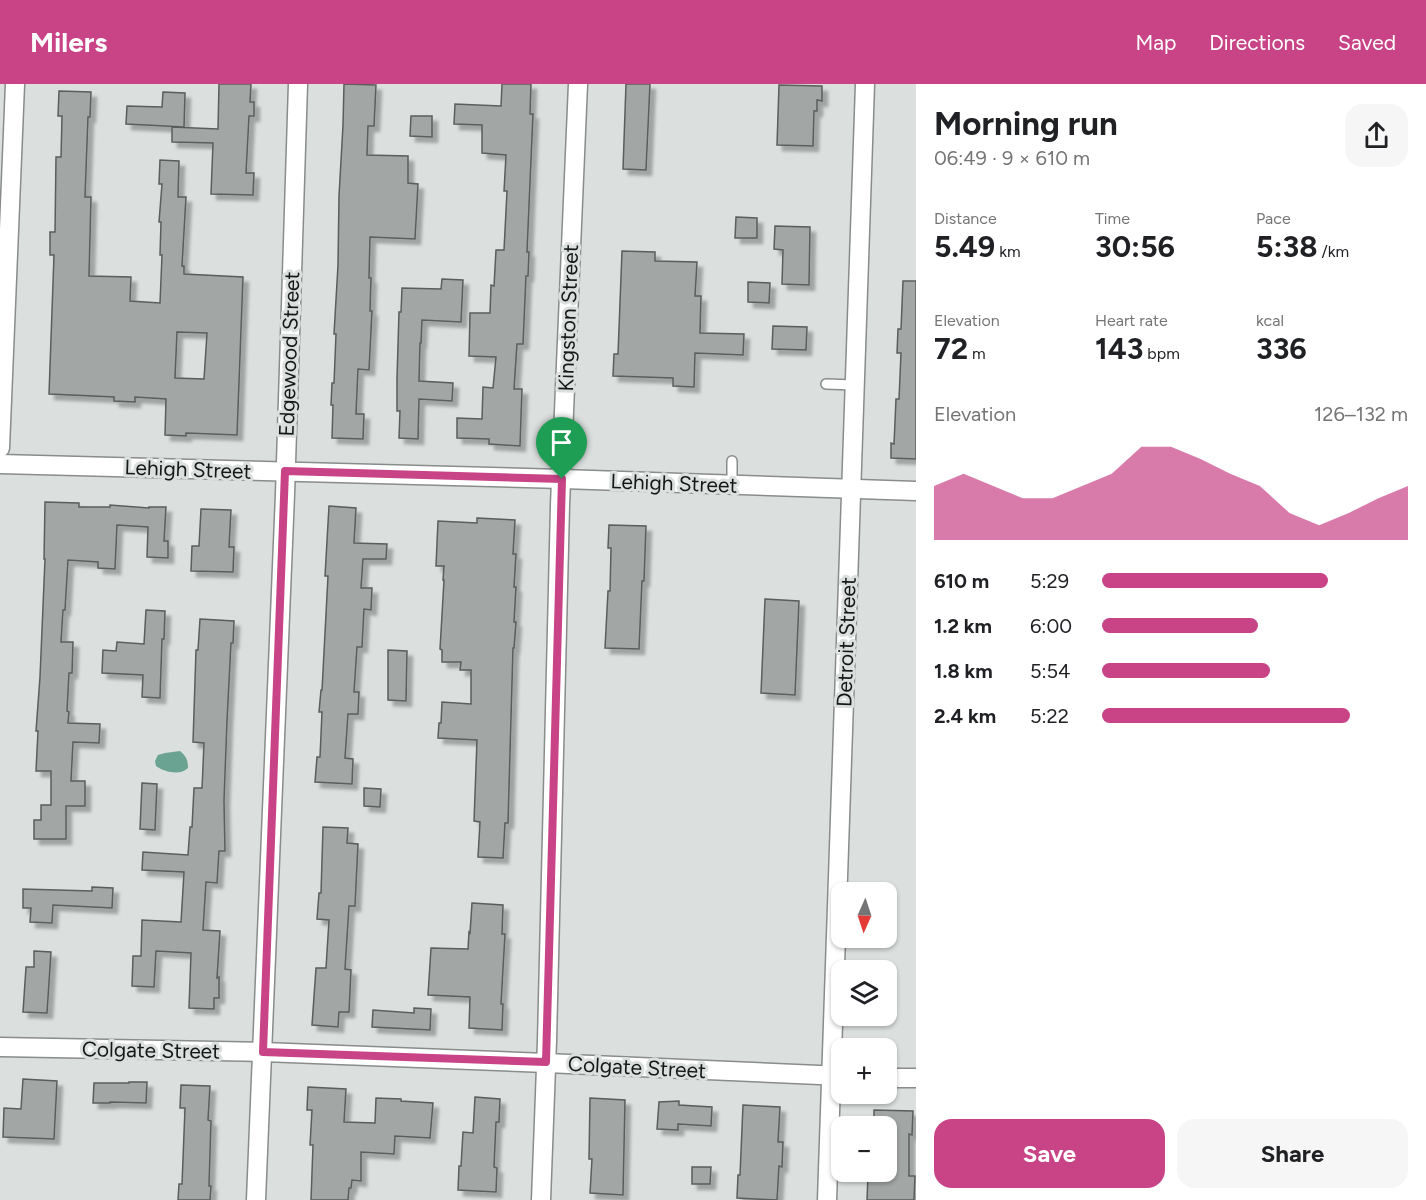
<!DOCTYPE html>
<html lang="en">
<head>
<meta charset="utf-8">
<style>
  body { margin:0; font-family:Figtree,sans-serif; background:#f6f6f6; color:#202124; height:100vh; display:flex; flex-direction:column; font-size:22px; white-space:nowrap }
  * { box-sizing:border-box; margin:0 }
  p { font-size:20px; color:#757577 }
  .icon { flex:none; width:33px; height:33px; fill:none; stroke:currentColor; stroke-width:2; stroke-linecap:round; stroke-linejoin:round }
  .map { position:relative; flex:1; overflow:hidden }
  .drawer { display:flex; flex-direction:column; background:#fff; width:510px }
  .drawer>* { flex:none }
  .needle { width:39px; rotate:183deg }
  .controls { position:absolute; left:831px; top:798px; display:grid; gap:12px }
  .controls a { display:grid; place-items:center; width:66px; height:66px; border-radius:12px; background:#fff; box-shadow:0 2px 4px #0004; font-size:30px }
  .pin { position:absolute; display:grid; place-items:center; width:51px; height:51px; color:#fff; margin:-62px -26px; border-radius:50% 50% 50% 0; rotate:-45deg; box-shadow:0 0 6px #0007 }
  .pin .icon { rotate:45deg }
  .round { display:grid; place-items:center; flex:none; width:63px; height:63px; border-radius:18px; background:#f6f6f6 }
  .headline { display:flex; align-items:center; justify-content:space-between; height:102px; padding:0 18px }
  h1 { font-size:33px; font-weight:700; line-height:45px }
  .figures { display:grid; grid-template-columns:repeat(3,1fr); gap:9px; height:102px; padding:6px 18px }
  .figures div { display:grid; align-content:center }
  .figures b { font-size:30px; font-weight:700 }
  .figures small { font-size:16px; font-weight:400 }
  .figures p { font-size:16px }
  .chart { height:168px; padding:12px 18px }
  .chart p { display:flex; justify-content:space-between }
  .chart svg { width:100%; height:108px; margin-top:6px; fill:#c94487; opacity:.7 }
  .action { display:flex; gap:12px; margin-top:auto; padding:12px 18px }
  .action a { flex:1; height:69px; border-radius:18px; background:#c94487; color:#fff; font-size:24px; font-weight:700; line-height:69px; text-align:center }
  .action a+a { background:#f6f6f6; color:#202124 }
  ul { padding:0 18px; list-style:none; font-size:20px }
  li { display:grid; grid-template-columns:96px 72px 1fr; align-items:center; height:45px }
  li i { height:15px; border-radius:8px; background:#c94487 }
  header { display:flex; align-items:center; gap:36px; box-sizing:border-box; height:84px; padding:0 30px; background:#c94487; color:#fff }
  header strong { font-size:28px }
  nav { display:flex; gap:33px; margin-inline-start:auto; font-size:21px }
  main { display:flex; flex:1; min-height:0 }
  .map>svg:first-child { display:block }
  .water { fill:#6aa391 }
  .building { fill:#a2a6a5; stroke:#5a5e5c; stroke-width:1.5; fill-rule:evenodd; filter:url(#shadow) }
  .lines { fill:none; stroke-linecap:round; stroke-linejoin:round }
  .service-casing { stroke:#888c8a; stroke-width:12 }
  .minor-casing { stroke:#888c8a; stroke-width:21 }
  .service { stroke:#fff; stroke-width:9 }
  .minor { stroke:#fff; stroke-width:18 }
  .route-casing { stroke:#fff; stroke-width:12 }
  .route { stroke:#c94487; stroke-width:8 }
  .labels { text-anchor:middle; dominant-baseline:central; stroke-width:6; stroke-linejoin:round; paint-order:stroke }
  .street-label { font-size:21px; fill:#161817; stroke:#dbe0de }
</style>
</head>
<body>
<header>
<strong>Milers</strong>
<nav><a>Map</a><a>Directions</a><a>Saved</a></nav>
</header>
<main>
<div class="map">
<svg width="916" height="1116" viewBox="0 0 916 1116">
  <defs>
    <filter id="shadow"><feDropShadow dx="5.5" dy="5.5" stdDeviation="1.5" flood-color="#0004"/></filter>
  </defs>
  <rect width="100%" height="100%" fill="#dbe0de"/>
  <path class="water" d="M 180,667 C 186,672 188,676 188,684 C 180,692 164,688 156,682 L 155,677 L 158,671 L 165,669 Z"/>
  <g class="building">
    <polygon points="219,0 251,0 250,18 254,18 254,32 249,32 246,89 254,89 253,111 211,110 213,59 172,58 172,43 218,45"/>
    <polygon points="344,0 376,1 374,42 368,42 367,71 408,72 408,99 418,100 415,155 370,153 369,194 371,194 370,227 372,227 369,286 358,285 356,330 364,330 363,355 332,354 333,321 331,321 332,299 334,299 336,250 334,250 338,181 339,112 343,41"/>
    <polygon points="502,0 531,0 530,30 533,30 527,168 529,168 528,192 526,192 523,260 517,260 514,305 522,305 520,362 489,360 489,355 457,354 457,334 482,335 483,303 493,304 496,273 469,272 470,229 490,229 491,201 494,202 496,166 504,166 507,107 504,107 506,71 482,69 482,41 454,40 455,20 501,22"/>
    <polygon points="626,0 650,0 646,86 623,85"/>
    <polygon points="779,1 822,2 822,17 817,16 817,27 814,27 813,62 777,61"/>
    <path d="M 59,7 L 91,8 L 90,33 L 88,33 L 85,113 L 91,113 L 89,192 L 131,193 L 130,217 L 160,219 L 162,171 L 160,171 L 161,138 L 159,138 L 162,100 L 159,100 L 160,76 L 179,77 L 178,113 L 186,113 L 182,182 L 184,182 L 184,190 L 243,193 L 237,351 L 186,349 L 186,352 L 165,351 L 166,315 L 135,313 L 135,318 L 114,317 L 114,313 L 49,310 L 54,171 L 50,171 L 50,148 L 55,148 L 56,73 L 61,73 L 62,32 L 58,32 ZM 177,248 L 207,249 L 204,295 L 175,294 Z"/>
    <polygon points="163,8 185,9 184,43 126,40 127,22 162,23"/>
    <polygon points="411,32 432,32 432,53 410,52"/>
    <polygon points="736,133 757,134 757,154 735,154"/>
    <polygon points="775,142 810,143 809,201 782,200 783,166 774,165"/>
    <polygon points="622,167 655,168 655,177 697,178 695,212 701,212 700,249 744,250 743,271 695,269 694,303 673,302 673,294 613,292 614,270 618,270"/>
    <polygon points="442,195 463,196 461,238 422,236 421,259 420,259 419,297 453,299 452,317 419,315 418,355 399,354 400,327 397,327 397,294 399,228 401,228 402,204 441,205"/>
    <polygon points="903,197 916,197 916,375 891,374 891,359 894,360 896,315 899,315 901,269 897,269 898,245 901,245"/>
    <polygon points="748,198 770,199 769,219 748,218"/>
    <polygon points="773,242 807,243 806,266 772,265"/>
    <polygon points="45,418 79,419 79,423 110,423 110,421 149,424 149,423 166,423 164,457 168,457 168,474 147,473 148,443 117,441 115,485 98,484 98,478 68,476 65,526 63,526 61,558 73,558 72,589 69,589 67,627 69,628 68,639 100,640 99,659 73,658 71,697 85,697 85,722 66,722 66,755 34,755 34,736 41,736 41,721 51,721 51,687 36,687 38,647 36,647 40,593 45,475 44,475"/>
    <polygon points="329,422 356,424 354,459 387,460 386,475 363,475 361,504 372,504 371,526 364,525 362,563 357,563 354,608 359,608 358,630 348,630 345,674 353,675 352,700 315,698 317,673 320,673 322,628 319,628 321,606 322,606 328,492 325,492"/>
    <polygon points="201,425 231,426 229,463 234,463 233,488 191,487 192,462 199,462"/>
    <polygon points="477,434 515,436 513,470 516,470 514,503 516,503 514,538 516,538 514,564 513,564 508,739 505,739 503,774 478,773 480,738 474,737 477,656 438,654 439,639 441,639 442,618 471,620 471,586 460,586 461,578 442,578 442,566 440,565 444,496 443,496 444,482 436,482 438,437 477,439"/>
    <polygon points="609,441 646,442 644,497 642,497 639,565 605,564 608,507 610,507 611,464 608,464"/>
    <polygon points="765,515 799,517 795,611 761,609"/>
    <polygon points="146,526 165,527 164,555 162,555 160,614 142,613 143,591 102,589 103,566 116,567 117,558 144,560"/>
    <polygon points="200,535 234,537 233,559 231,559 227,637 224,717 225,767 219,767 217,799 206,798 203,846 220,847 217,894 219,893 219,914 214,914 214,925 189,924 191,869 156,867 154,903 132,902 133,872 141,872 142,836 181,838 184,788 142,786 143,768 188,771 190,743 192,743 194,704 202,704 204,659 193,658 196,566 198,566"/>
    <polygon points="388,566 407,567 406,617 388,616"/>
    <polygon points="142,699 157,700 155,746 140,745"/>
    <polygon points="364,704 381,705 380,723 364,722"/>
    <polygon points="323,743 348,744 347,759 358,760 355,822 349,822 345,885 351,886 349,928 339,928 338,943 312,941 316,884 326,884 329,836 317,835 319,809 321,809"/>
    <polygon points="92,803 113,804 112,824 53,821 52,839 30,838 31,824 23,824 23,805 92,807"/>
    <polygon points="472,819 503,821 502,850 505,850 501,920 503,920 502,946 469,944 470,913 428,911 431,864 468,865 469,848 470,849"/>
    <polygon points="34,867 51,868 47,929 23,928 26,883 34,883"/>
    <polygon points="414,924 431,925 430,946 372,943 373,926 414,929"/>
    <polygon points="23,995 57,997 54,1055 3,1053 4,1024 21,1025"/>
    <polygon points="129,998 147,998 146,1019 110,1018 110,1019 93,1019 94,999 129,999"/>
    <polygon points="181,1001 210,1002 208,1036 211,1037 209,1102 211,1102 210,1116 178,1116 179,1100 182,1100 185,1024 180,1024"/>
    <polygon points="308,1003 346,1005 344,1038 375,1039 376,1014 401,1015 401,1017 433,1019 430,1054 395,1052 394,1070 361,1068 361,1097 352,1096 351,1104 349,1104 348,1116 311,1116 313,1061 310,1061 312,1026 307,1026"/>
    <polygon points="475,1013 500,1015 499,1038 496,1038 494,1083 497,1084 496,1108 458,1106 459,1082 461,1082 463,1048 473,1049"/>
    <polygon points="590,1014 625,1016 623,1111 590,1109 592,1075 589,1075"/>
    <polygon points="679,1017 679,1021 712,1023 711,1042 678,1040 678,1046 657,1045 659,1018"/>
    <polygon points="743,1021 780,1023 778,1058 783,1058 782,1083 779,1082 777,1116 737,1114 738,1091 740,1091"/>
    <polygon points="874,1026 913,1027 912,1051 909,1050 909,1092 915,1092 914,1116 867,1116 868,1091 886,1091 886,1042 874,1042"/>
    <polygon points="692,1083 711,1083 710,1100 692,1100"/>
  </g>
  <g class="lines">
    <defs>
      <g id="service">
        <polyline points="826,300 854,301"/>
        <polyline points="732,401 732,377"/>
      </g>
      <g id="minor">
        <polyline points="0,364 15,0"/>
        <polyline points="0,380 562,395 916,407"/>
        <polyline points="0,963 263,968 546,979 842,992"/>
        <polyline points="886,994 916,994"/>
        <polyline points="256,1116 285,410 298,0"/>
        <polyline points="541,1116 547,957 560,421 578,0"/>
        <polyline points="827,1116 865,0"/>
      </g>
    </defs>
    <use href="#service" class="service-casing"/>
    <use href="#minor" class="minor-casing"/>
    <use href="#service" class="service"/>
    <use href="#minor" class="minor"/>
  </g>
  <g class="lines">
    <defs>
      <polygon id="route" points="285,387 562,395 546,978 263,968"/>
    </defs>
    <use href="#route" class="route-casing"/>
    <use href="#route" class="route"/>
  </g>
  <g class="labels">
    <g class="street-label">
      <text transform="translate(568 234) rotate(-88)">Kingston Street</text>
      <text transform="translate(289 270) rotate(-88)">Edgewood Street</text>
      <text transform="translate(188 385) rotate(2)">Lehigh Street</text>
      <text transform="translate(674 399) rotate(2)">Lehigh Street</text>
      <text transform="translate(846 558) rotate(-88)">Detroit Street</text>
      <text transform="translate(151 966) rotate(1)">Colgate Street</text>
      <text transform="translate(637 983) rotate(3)">Colgate Street</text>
    </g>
  </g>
</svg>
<div class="controls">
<a><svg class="needle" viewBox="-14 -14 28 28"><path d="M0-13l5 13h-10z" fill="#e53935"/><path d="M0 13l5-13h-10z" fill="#757577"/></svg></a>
<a><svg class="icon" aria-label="layers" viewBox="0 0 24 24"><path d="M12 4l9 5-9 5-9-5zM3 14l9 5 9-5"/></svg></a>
<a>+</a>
<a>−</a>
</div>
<div class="pin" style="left:562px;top:395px;background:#1e9e55"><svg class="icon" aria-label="arrive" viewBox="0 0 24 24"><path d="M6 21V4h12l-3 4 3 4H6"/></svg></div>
</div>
<section class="drawer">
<div class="headline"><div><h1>Morning run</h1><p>06:49 · 9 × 610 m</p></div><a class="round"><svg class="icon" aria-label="share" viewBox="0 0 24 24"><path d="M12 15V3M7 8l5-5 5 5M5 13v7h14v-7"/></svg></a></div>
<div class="figures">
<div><p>Distance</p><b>5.49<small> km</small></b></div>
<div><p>Time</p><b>30:56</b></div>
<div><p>Pace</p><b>5:38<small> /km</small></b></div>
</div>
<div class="figures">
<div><p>Elevation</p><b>72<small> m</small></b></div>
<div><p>Heart rate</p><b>143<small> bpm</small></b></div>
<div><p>kcal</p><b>336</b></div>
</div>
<div class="chart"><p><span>Elevation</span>126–132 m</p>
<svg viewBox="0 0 160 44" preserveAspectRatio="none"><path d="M0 44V22L10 17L20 22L30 27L40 27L50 22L60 17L70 6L80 6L90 11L100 17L110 22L120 33L130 38L140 33L150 27L160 22V44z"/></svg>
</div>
<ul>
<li><b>610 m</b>5:29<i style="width:74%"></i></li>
<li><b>1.2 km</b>6:00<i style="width:51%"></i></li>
<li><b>1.8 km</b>5:54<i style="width:55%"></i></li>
<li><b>2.4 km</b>5:22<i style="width:81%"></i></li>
</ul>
<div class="action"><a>Save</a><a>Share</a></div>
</section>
</main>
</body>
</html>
